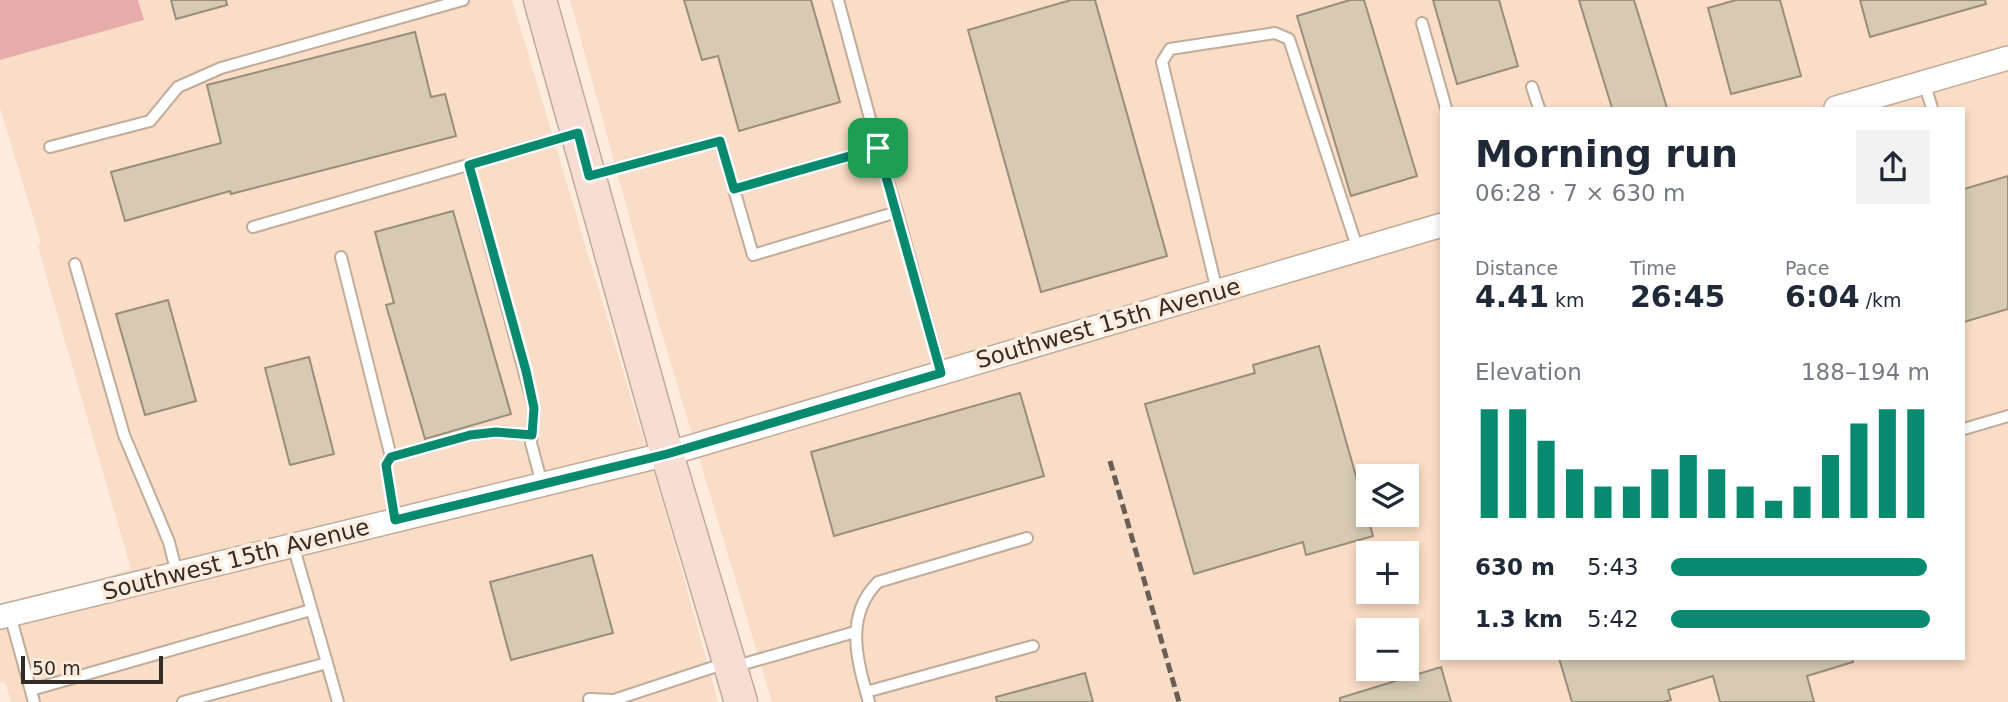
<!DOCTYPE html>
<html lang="en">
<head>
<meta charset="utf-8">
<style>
  body { margin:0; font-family:"DejaVu Sans",sans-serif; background:#f2f2f3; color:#1f2937; height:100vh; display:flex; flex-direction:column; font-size:26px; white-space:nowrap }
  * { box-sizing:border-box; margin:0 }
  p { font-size:23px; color:#747a83 }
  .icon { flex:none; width:38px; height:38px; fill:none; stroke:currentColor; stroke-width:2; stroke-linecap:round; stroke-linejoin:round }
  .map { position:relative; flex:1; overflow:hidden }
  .drawer { position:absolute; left:1440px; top:107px; width:525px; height:553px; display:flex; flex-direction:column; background:#fff; border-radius:0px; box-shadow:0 4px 10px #0003 }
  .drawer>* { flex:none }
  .tools { position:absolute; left:1356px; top:464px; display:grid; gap:14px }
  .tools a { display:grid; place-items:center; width:63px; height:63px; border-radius:0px; background:#fff; box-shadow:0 4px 10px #0003; font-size:35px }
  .scale { position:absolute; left:21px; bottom:18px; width:142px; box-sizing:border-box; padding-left:7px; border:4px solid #332b24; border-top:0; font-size:19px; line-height:24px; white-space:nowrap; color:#332b24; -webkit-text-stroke:5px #feecde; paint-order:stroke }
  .pin { position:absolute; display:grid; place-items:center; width:60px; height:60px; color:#fff; margin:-30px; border-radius:14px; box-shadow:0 4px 10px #0006 }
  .round { display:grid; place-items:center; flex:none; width:74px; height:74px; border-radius:0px; background:#f2f2f3 }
  .overview { display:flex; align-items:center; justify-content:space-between; height:119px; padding:0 35px }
  h1 { font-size:38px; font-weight:700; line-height:52px }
  .stats { display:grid; grid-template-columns:repeat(3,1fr); gap:10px; height:119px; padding:7px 35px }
  .stats div { display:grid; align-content:center }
  .stats b { font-size:30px; font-weight:700 }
  .stats small { font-size:19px; font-weight:400 }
  .stats p { font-size:19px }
  .chart { height:196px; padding:14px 35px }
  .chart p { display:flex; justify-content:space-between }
  .chart svg { width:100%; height:126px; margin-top:7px; stroke:#088a6f; stroke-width:6 }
  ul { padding:0 35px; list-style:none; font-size:23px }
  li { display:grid; grid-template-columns:112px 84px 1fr; align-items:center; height:52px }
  li i { height:18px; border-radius:9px; background:#088a6f }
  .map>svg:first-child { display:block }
  .built { fill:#f9ddc6; fill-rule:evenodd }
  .green { fill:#e8abac }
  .building { fill:#d6cab3; stroke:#998e79; stroke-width:2 }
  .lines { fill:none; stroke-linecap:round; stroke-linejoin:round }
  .service-casing { stroke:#c0ac9b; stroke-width:14 }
  .minor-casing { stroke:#c0ac9b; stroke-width:26 }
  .secondary-casing { stroke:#c0ac9b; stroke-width:35 }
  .service { stroke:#fff; stroke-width:10 }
  .minor { stroke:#fff; stroke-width:23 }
  .secondary { stroke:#f7ddd4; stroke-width:32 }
  .rail { stroke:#6a5f57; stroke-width:5; stroke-dasharray:10 5; stroke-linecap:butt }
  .route-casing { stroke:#fff; stroke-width:14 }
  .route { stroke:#088a6f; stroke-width:9 }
  .labels { text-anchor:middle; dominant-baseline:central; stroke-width:7; stroke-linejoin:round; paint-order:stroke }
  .street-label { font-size:23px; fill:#332b24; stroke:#feecde }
</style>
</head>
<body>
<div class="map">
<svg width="2008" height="702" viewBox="0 0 2008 702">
  <rect width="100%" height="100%" fill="#feecde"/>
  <g class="built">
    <polygon points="138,0 512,0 672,535 718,702 11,702 5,682 0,683 0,614 131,569 37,244 41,243 0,108 0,60 143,20"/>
    <path d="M 570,0 L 2008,0 L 2008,702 L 772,702 L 652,300 ZM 1442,108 L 1964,108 L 1964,658 L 1442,658 ZM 1368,476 L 1407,476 L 1407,514 L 1368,514 ZM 1368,553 L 1407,553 L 1407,592 L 1368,592 ZM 1368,630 L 1407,630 L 1407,668 L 1368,668 Z"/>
  </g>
  <polygon class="green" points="0,0 138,0 144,20 0,60"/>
  <g class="building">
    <polygon points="171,0 226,0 227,5 176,19"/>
    <polygon points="684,0 811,0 840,102 739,131 718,56 702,60"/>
    <polygon points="1071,0 1095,0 1167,256 1041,292 968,30"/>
    <polygon points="1350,0 1364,0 1417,176 1351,196 1297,16"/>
    <polygon points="1433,0 1499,0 1518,66 1457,84"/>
    <polygon points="1579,0 1634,0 1667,108 1612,108"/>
    <polygon points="1736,0 1780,0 1801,76 1731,94 1708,8"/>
    <polygon points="1860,0 1985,0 1986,4 1870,37"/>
    <polygon points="415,32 431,97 445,94 456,136 231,194 230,191 125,221 111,172 221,143 207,85"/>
    <polygon points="2008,176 2008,309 1964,322 1964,189"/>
    <polygon points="453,211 511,414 425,439 386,305 394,303 375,232"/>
    <polygon points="168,300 196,401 145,415 116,314"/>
    <polygon points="1319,346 1373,536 1306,555 1303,542 1194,574 1145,404 1255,373 1253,365"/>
    <polygon points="309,357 334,454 290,465 265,368"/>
    <polygon points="1020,393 1044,476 834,536 811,452"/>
    <polygon points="592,555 613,633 511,660 490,582"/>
    <polygon points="1559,658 1852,658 1853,662 1807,676 1814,702 1720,702 1713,676 1668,690 1671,700 1663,702 1572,702"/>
    <polygon points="1441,667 1451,702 1340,702 1340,698"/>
    <polygon points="1085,673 1093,702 997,702 996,697"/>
  </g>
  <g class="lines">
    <defs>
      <g id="service">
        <polyline points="838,0 878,148"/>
        <polyline points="1422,23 1446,108"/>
        <polyline points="1924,82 1932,108"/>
        <polyline points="1532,87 1539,108"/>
        <polyline points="50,147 150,121 178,87 221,68 463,0"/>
        <polyline points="469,165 534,408 531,443 542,484"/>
        <polyline points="592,175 720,141 753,255 897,212 878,148 734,189"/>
        <polyline points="897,212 941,373"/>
        <polyline points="253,227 575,134"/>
        <polyline points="341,257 391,457"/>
        <polyline points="75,264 124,435 169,542 177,574"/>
        <polyline points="1217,291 1162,62 1170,49 1275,33 1289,39 1358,250"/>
        <polyline points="1964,429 2008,416"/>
        <polyline points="395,520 386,465 391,457 470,435 497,432 532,435"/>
        <polyline points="10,615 34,702"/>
        <polyline points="327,663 338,702"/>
        <polyline points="733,667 855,632"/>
        <polyline points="31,690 311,610"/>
        <polyline points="866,692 1033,646"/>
        <polyline points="183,702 327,663 293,545"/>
        <polyline points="590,702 589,699 614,700 726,663"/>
        <path d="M 869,702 C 857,661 844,616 878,582 L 1027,538"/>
      </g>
      <g id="minor">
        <polyline points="1836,108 2008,58"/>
        <polyline points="0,617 667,454 1442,225"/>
      </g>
      <polyline id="secondary" points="540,0 667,454 741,702"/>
    </defs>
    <use href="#service" class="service-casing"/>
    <use href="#minor" class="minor-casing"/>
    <use href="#secondary" class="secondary-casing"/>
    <use href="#service" class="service"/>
    <use href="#minor" class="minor"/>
    <use href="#secondary" class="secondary"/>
    <polyline class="rail" points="1110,461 1179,702"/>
  </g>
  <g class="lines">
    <defs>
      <polygon id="route" points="578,133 589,176 720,141 734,189 878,148 941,373 667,454 395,520 386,465 391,457 470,435 496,432 532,435 534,408 526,371 469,165"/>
    </defs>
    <use href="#route" class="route-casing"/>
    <use href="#route" class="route"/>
  </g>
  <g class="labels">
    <g class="street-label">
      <text transform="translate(1108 323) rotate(-16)">Southwest 15th Avenue</text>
      <text transform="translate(236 559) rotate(-14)">Southwest 15th Avenue</text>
    </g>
  </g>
</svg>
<div class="tools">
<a><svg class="icon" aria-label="layers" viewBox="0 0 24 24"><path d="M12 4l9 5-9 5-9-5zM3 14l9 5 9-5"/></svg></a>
<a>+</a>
<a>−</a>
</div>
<div class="scale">50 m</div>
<div class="pin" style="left:878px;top:148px;background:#1e9e55"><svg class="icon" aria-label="arrive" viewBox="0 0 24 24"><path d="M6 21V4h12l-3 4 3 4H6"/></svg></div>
<section class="drawer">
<div class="overview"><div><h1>Morning run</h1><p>06:28 · 7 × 630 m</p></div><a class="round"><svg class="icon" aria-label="share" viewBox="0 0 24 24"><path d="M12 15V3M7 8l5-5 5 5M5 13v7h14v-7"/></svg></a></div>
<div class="stats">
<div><p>Distance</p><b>4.41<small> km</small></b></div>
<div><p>Time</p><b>26:45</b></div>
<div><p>Pace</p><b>6:04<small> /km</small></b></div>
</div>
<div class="chart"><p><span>Elevation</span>188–194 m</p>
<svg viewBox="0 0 160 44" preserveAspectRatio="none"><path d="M5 44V6M15 44V6M25 44V17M35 44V27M45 44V33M55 44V33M65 44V27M75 44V22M85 44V27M95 44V33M105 44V38M115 44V33M125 44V22M135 44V11M145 44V6M155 44V6"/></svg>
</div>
<ul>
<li><b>630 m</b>5:43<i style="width:99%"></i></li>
<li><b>1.3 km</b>5:42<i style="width:100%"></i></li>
</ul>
</section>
</div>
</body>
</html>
